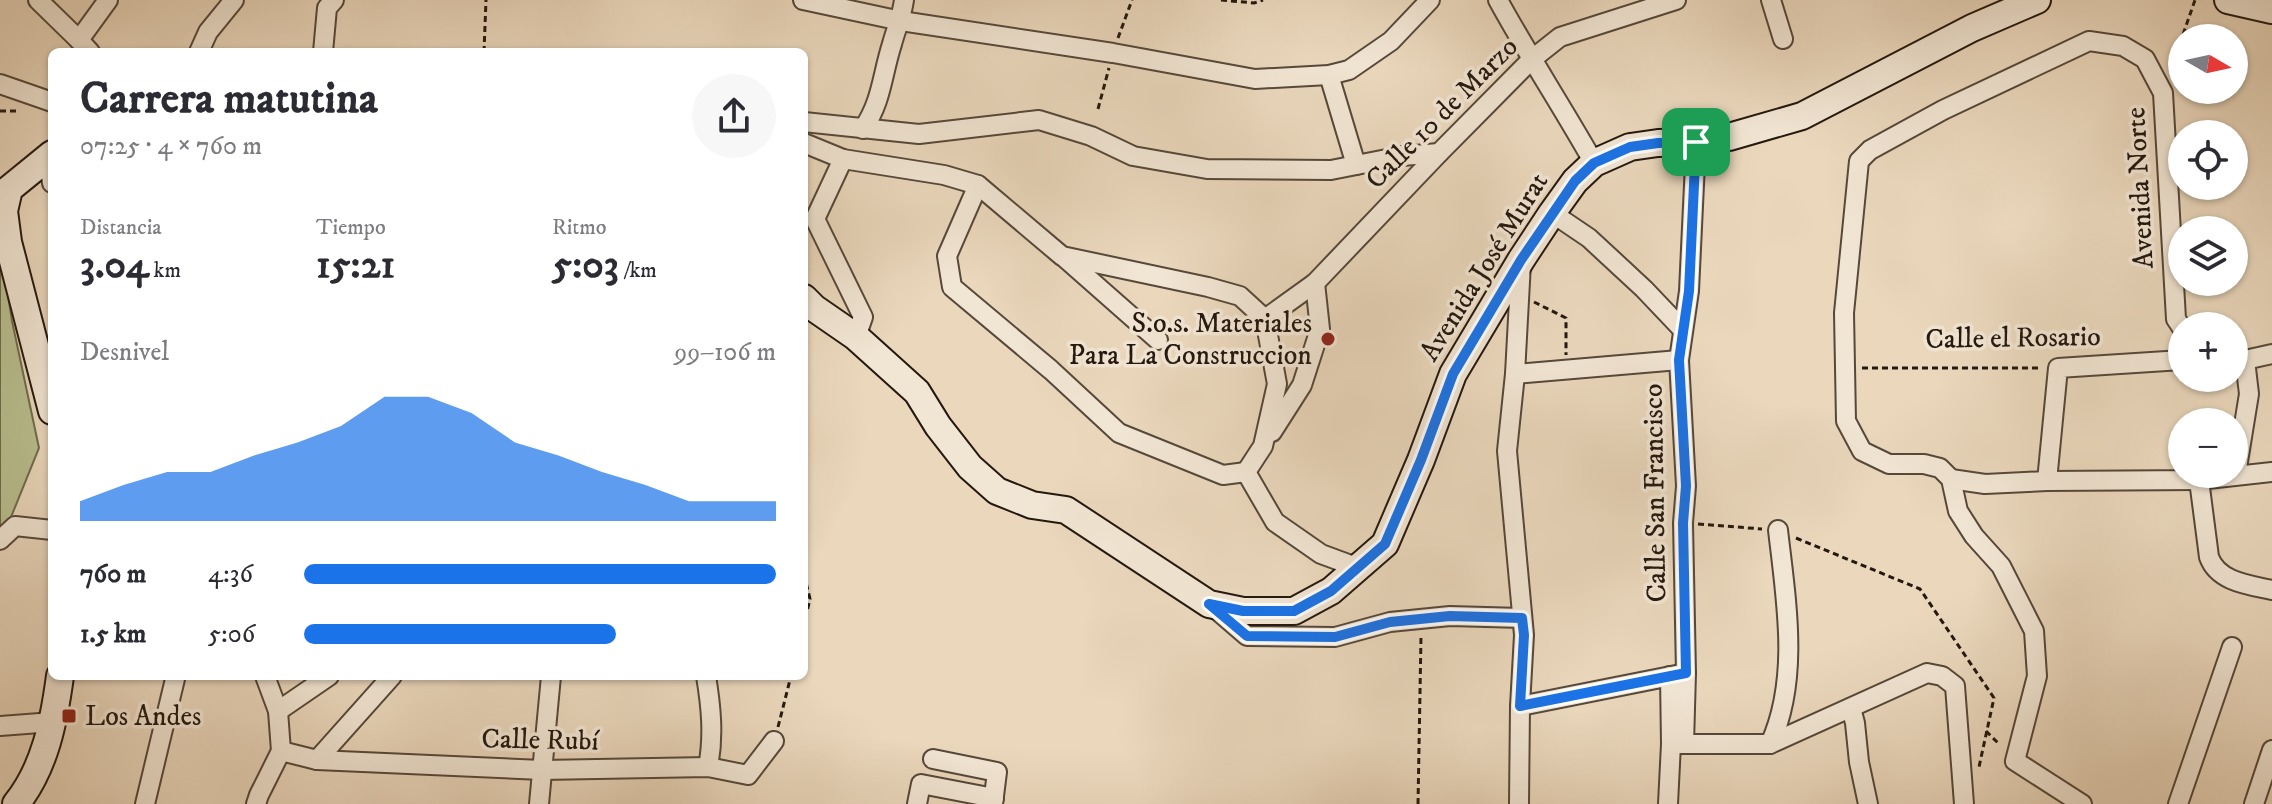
<!DOCTYPE html>
<html lang="es">
<head>
<meta charset="utf-8">
<style>
  body { margin:0; font-family:"IM FELL DW Pica",serif; background:#f7f7f7; color:#2b2b33; height:100vh; display:flex; flex-direction:column; font-size:30px; white-space:nowrap }
  * { box-sizing:border-box; margin:0 }
  p { font-size:26px; color:#7c7c81 }
  .icon { flex:none; width:44px; height:44px; fill:none; stroke:currentColor; stroke-width:2; stroke-linecap:round; stroke-linejoin:round }
  .map { position:relative; flex:1; overflow:hidden }
  .drawer { position:absolute; left:48px; top:48px; width:760px; height:632px; display:flex; flex-direction:column; background:#fff; border-radius:12px; box-shadow:0 2px 6px #0004 }
  .drawer>* { flex:none }
  .needle { width:52px; rotate:99deg }
  .fabs { position:absolute; left:2168px; top:24px; display:grid; gap:16px }
  .fabs a { display:grid; place-items:center; width:80px; height:80px; border-radius:50%; background:#fff; box-shadow:0 2px 6px #0004; font-size:40px }
  .pin { position:absolute; display:grid; place-items:center; width:68px; height:68px; color:#fff; margin:-34px; border-radius:16px; box-shadow:0 4px 12px #0006 }
  .round { display:grid; place-items:center; flex:none; width:84px; height:84px; border-radius:42px; background:#f7f7f7 }
  .overview { display:flex; align-items:center; justify-content:space-between; height:136px; padding:0 32px }
  h1 { font-size:44px; font-weight:700; line-height:60px }
  .stats { display:grid; grid-template-columns:repeat(3,1fr); gap:12px; height:136px; padding:8px 32px }
  .stats div { display:grid; align-content:center }
  .stats b { font-size:40px; font-weight:700 }
  .stats small { font-size:22px; font-weight:400 }
  .stats p { font-size:22px }
  .chart { height:224px; padding:16px 32px }
  .chart p { display:flex; justify-content:space-between }
  .chart svg { width:100%; height:144px; margin-top:8px; fill:#1a73e8; opacity:.7 }
  ul { padding:0 32px; list-style:none; font-size:26px }
  li { display:grid; grid-template-columns:128px 96px 1fr; align-items:center; height:60px }
  li i { height:20px; border-radius:10px; background:#1a73e8 }
  .map>svg:first-child { display:block }
  .green { fill:#b8be8f; stroke:#6e6b4f; stroke-width:2 }
  .lines { fill:none; stroke-linecap:round; stroke-linejoin:round }
  .street-casing { stroke:#56483a; stroke-width:22 }
  .secondary-casing { stroke:#24180f; stroke-width:30 }
  .path { stroke:#24180f; stroke-width:3; stroke-dasharray:6 4; stroke-linecap:butt }
  .street { stroke:#f1e5d3; stroke-width:18 }
  .secondary { stroke:#f1e5d3; stroke-width:26 }
  .route-casing { stroke:#fff; stroke-width:16 }
  .route { stroke:#1a73e8; stroke-width:10 }
  .poi-dot { fill:#8f2418; stroke:#f1e5d3; stroke-width:3 }
  .labels { text-anchor:middle; dominant-baseline:central; stroke-width:7; stroke-linejoin:round; paint-order:stroke }
  .street-label { font-size:28px; fill:#24180f; stroke:#f1e5d3 }
  .poi-label { font-size:28px; fill:#24180f; stroke:#f1e5d3; text-anchor:end }
</style>
</head>
<body>
<div class="map">
<svg width="2272" height="804" viewBox="0 0 2272 804">
  <rect width="100%" height="100%" fill="#ead7bc"/>
  <filter id="stains"><feTurbulence type="fractalNoise" baseFrequency=".0025" numOctaves="4"/><feColorMatrix values="0 0 0 0 .2 0 0 0 0 .09 0 0 0 0 .02 0 0 0 .5 -.17"/></filter>
  <radialGradient id="worn" r=".72"><stop offset=".6" stop-color="#630" stop-opacity="0"/><stop offset="1" stop-color="#630" stop-opacity=".3"/></radialGradient>
  <polygon class="green" points="0,243 12,321 39,448 7,527 0,527"/>
  <g class="lines">
    <defs>
      <g id="street">
        <polyline points="38,0 79,40"/>
        <polyline points="803,0 901,21 1113,53 1255,79 1329,75 1349,70 1391,41 1430,0"/>
        <path d="M 1498,0 C 1528,55 1563,108 1594,163"/>
        <polyline points="1771,0 1783,39"/>
        <polyline points="90,52 79,40 108,0"/>
        <polyline points="199,52 208,32 234,0"/>
        <polyline points="323,52 327,8 334,0"/>
        <polyline points="1329,75 1356,165"/>
        <polyline points="0,84 52,102"/>
        <polyline points="804,122 919,134 1039,120 1091,136 1133,156 1207,169 1331,170 1402,156 1439,153"/>
        <path d="M 863,129 C 882,101 882,75 892,44 C 896,29 902,16 904,0"/>
        <polyline points="804,143 843,159 944,175 978,185 1062,256 1208,287 1240,296 1265,319"/>
        <polyline points="48,155 52,183"/>
        <polyline points="843,159 815,219 863,317 856,337"/>
        <polyline points="978,185 947,256 952,287 1051,370 1119,433 1223,475 1246,472"/>
        <polyline points="1552,213 1589,238 1644,289 1683,330"/>
        <polyline points="1065,258 1158,340"/>
        <polyline points="2235,360 2245,360 2272,354"/>
        <polyline points="1515,374 1679,360"/>
        <polyline points="1272,432 1302,385 1320,329 1315,283"/>
        <polyline points="1246,472 1263,446 1277,384 1265,319 1315,283 1439,153 1531,60 1560,37 1676,0"/>
        <polyline points="1246,472 1275,522 1321,554 1359,568"/>
        <polyline points="2236,474 2249,394 2245,360"/>
        <polyline points="1951,479 1985,484 2047,481 2199,480 2272,472"/>
        <path d="M 2199,480 L 2209,557 C 2218,582 2249,585 2272,590"/>
        <polyline points="2047,481 2058,368 2182,360"/>
        <polyline points="0,540 15,526 52,530"/>
        <polyline points="1211,605 1247,636 1335,637 1390,622 1450,616 1522,618"/>
        <polyline points="265,676 278,711 281,751"/>
        <path d="M 706,676 C 711,706 714,736 708,767"/>
        <polyline points="1670,676 1671,744"/>
        <polyline points="1520,706 1686,673"/>
        <polyline points="1851,708 1855,723 1859,762 1868,804"/>
        <polyline points="278,711 329,676"/>
        <polyline points="0,726 53,722"/>
        <polyline points="1684,744 1770,744 1927,673 1942,676 1955,686 1964,804"/>
        <path d="M 1770,744 C 1800,678 1786,600 1778,530"/>
        <polyline points="281,751 317,760 542,770 708,767 748,775 774,741"/>
        <polyline points="933,759 997,772 993,804"/>
        <polyline points="317,760 392,676"/>
        <polyline points="145,804 175,679"/>
        <polyline points="256,804 259,795 281,751"/>
        <polyline points="539,804 551,676"/>
        <polyline points="917,804 921,784 994,798"/>
        <polyline points="1519,804 1520,706 1524,635 1507,451 1515,374 1521,263"/>
        <polyline points="1668,804 1671,744 1684,744 1686,673 1683,523 1686,486 1679,360 1689,291 1696,142"/>
        <polyline points="2082,804 2015,761 2037,676 2034,631 2001,566 1974,536 1958,511 1951,479 1940,468 1924,464 1889,464 1862,451 1846,421 1844,313 1859,161 1870,150 1943,110 2089,41 2123,46 2145,59 2163,93 2176,319 2182,328"/>
        <polyline points="2178,804 2232,647"/>
        <polyline points="2254,804 2272,750"/>
      </g>
      <g id="secondary">
        <polyline points="2228,0 2272,10"/>
        <polyline points="52,154 9,189 4,211 8,242 52,411"/>
        <polyline points="804,298 814,308 856,337 917,392 938,426 970,467 997,491 1032,505 1066,510 1209,604 1243,611 1294,611 1331,591 1385,544 1421,460 1453,374 1521,260 1552,213 1575,181 1594,163 1630,147 1658,143 1696,142 1729,137 1802,116 1972,28 2037,0"/>
        <path d="M 16,804 C 45,768 54,721 60,676"/>
      </g>
    </defs>
    <use href="#street" class="street-casing"/>
    <use href="#secondary" class="secondary-casing"/>
    <g class="path">
      <polyline points="1221,0 1254,3 1263,0"/>
      <polyline points="1118,38 1132,0"/>
      <polyline points="484,52 486,0"/>
      <polyline points="2170,72 2195,0"/>
      <polyline points="1098,109 1109,68"/>
      <polyline points="0,111 20,111"/>
      <polyline points="1534,302 1566,318 1566,355"/>
      <polyline points="1862,368 2042,368"/>
      <polyline points="1698,524 1762,529"/>
      <polyline points="1796,538 1920,589 1994,698 1979,767"/>
      <polyline points="804,574 810,599 804,624"/>
      <polyline points="778,727 791,676"/>
      <polyline points="1986,731 2000,745"/>
      <polyline points="1418,804 1421,636"/>
    </g>
    <use href="#street" class="street"/>
    <use href="#secondary" class="secondary"/>
  </g>
  <g class="lines">
    <defs>
      <polygon id="route" points="1696,142 1689,291 1679,360 1686,486 1683,523 1686,673 1520,706 1524,635 1522,618 1450,616 1390,622 1335,637 1247,636 1209,604 1243,611 1294,611 1331,591 1385,544 1421,460 1453,374 1521,260 1575,181 1594,163 1630,147 1658,143"/>
    </defs>
    <use href="#route" class="route-casing"/>
    <use href="#route" class="route"/>
  </g>
  <g class="poi-dot">
    <circle cx="1328" cy="339" r="8"/>
    <rect x="61" y="708" width="16" height="16" rx="4"/>
  </g>
  <g class="labels">
    <g class="street-label">
      <text transform="translate(1442 113) rotate(-45)">Calle 10 de Marzo</text>
      <text transform="translate(2140 188) rotate(-93)">Avenida Norte</text>
      <text transform="translate(1484 267) rotate(-58)">Avenida José Murat</text>
      <text transform="translate(2013 338) rotate(-1)">Calle el Rosario</text>
      <text transform="translate(1655 493) rotate(-91)">Calle San Francisco</text>
      <text transform="translate(540 740) rotate(1)">Calle Rubí</text>
    </g>
    <g class="poi-label">
      <text x="1312" y="323">S.o.s. Materiales<tspan x="1312" dy="32">Para La Construccion</tspan></text>
      <text x="85" y="716" text-anchor="start">Los Andes</text>
    </g>
  </g>
  <rect width="100%" height="100%" filter="url(#stains)"/>
  <rect width="100%" height="100%" fill="url(#worn)"/>
</svg>
<div class="fabs">
<a><svg class="needle" viewBox="-14 -14 28 28"><path d="M0-13l5 13h-10z" fill="#e53935"/><path d="M0 13l5-13h-10z" fill="#7c7c81"/></svg></a>
<a><svg class="icon" aria-label="locate" viewBox="0 0 24 24"><circle cx="12" cy="12" r="6"/><path d="M12 2v4M12 18v4M2 12h4M18 12h4"/></svg></a>
<a><svg class="icon" aria-label="layers" viewBox="0 0 24 24"><path d="M12 4l9 5-9 5-9-5zM3 14l9 5 9-5"/></svg></a>
<a>+</a>
<a>−</a>
</div>
<div class="pin" style="left:1696px;top:142px;background:#1e9e55"><svg class="icon" aria-label="arrive" viewBox="0 0 24 24"><path d="M6 21V4h12l-3 4 3 4H6"/></svg></div>
<section class="drawer">
<div class="overview"><div><h1>Carrera matutina</h1><p>07:25 · 4 × 760 m</p></div><a class="round"><svg class="icon" aria-label="share" viewBox="0 0 24 24"><path d="M12 15V3M7 8l5-5 5 5M5 13v7h14v-7"/></svg></a></div>
<div class="stats">
<div><p>Distancia</p><b>3.04<small> km</small></b></div>
<div><p>Tiempo</p><b>15:21</b></div>
<div><p>Ritmo</p><b>5:03<small> /km</small></b></div>
</div>
<div class="chart"><p><span>Desnivel</span>99–106 m</p>
<svg viewBox="0 0 160 44" preserveAspectRatio="none"><path d="M0 44V38L10 33L20 29L30 29L40 24L50 20L60 15L70 6L80 6L90 11L100 20L110 24L120 29L130 33L140 38L150 38L160 38V44z"/></svg>
</div>
<ul>
<li><b>760 m</b>4:36<i style="width:100%"></i></li>
<li><b>1.5 km</b>5:06<i style="width:66%"></i></li>
</ul>
</section>
</div>
</body>
</html>
